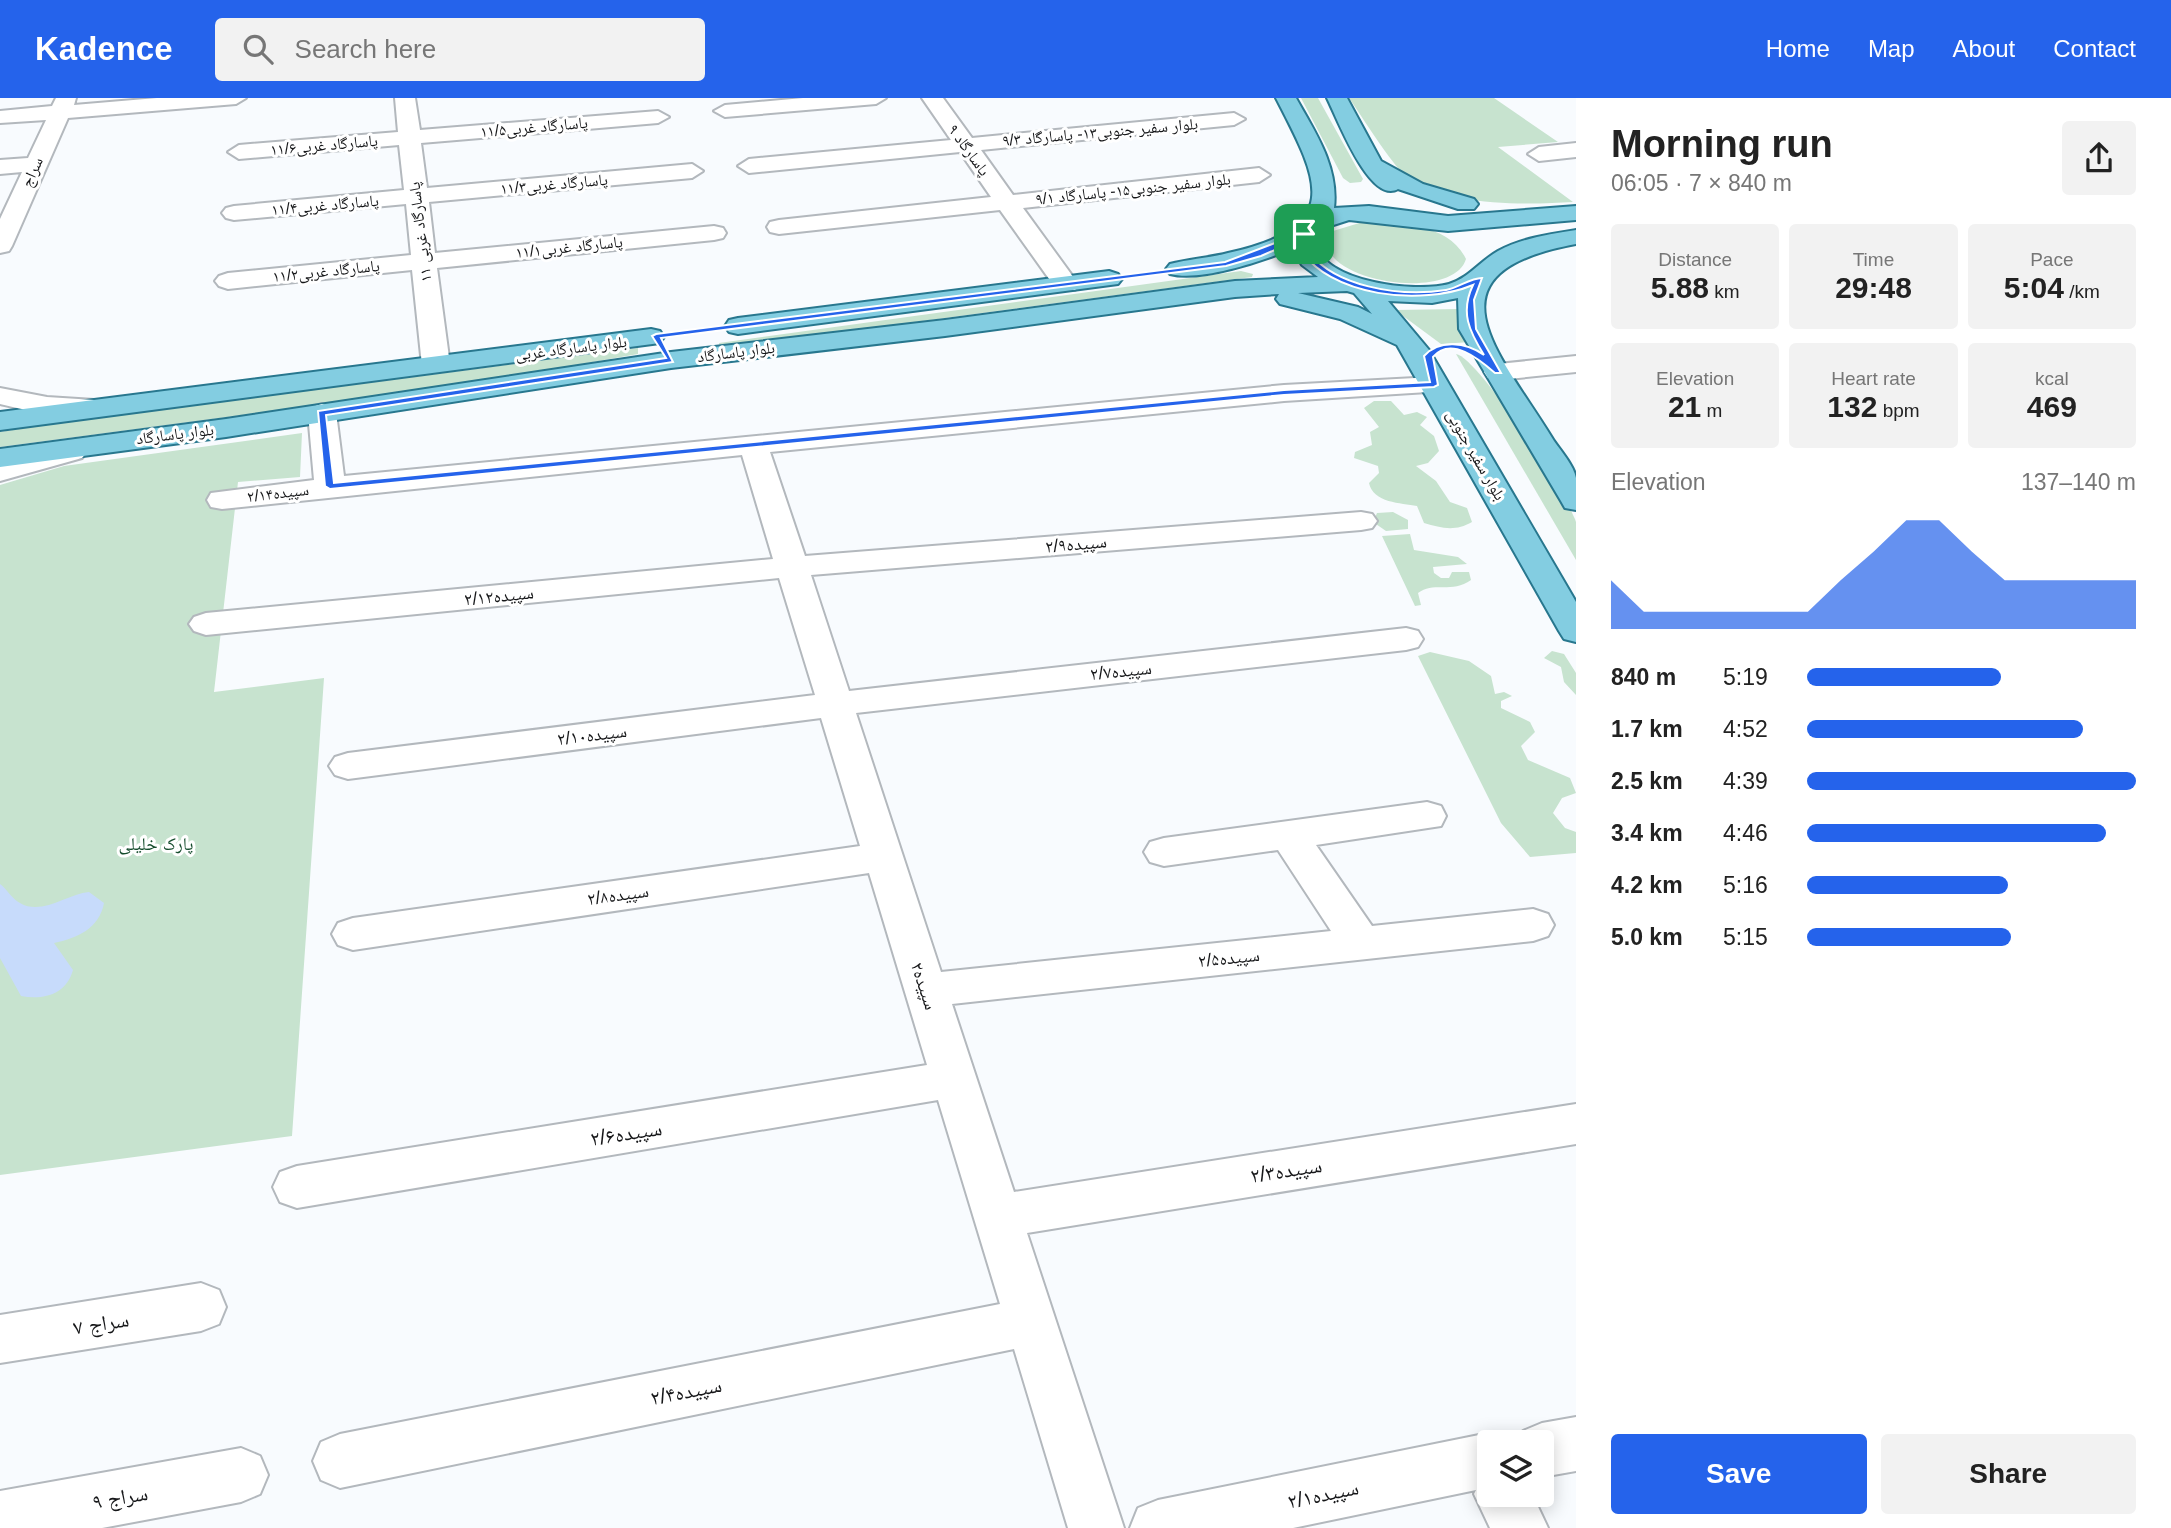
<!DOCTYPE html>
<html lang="en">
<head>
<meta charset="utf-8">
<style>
  body { margin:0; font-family:Arial,"Noto Naskh Arabic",sans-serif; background:#f2f2f2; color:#222; height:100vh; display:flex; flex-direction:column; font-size:26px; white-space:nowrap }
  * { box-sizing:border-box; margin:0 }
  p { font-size:23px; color:#767676 }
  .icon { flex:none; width:38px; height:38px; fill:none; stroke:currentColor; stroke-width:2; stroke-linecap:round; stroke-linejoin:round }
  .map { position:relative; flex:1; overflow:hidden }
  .details { display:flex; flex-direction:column; background:#fff; width:595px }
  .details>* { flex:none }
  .fabs { position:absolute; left:1477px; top:1332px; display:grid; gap:14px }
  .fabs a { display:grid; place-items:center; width:77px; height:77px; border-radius:7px; background:#fff; box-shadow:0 4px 18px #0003; font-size:35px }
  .pin { position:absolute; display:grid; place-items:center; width:60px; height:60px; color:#fff; margin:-30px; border-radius:14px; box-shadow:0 4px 10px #0006 }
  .round { display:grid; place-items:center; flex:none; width:74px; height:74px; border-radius:7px; background:#f2f2f2 }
  .summary { display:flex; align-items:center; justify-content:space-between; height:119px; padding:0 35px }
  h1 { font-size:38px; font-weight:600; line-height:52px }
  .stats { display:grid; grid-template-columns:repeat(3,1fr); gap:10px; height:119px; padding:7px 35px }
  .stats div { display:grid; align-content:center; border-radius:7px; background:#f2f2f2; text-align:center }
  .stats b { font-size:30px; font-weight:600 }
  .stats small { font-size:19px; font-weight:400 }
  .stats p { font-size:19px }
  .chart { height:196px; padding:14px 35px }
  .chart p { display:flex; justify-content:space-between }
  .chart svg { width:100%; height:126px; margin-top:7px; fill:#2563eb; opacity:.7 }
  .action { display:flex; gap:14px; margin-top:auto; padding:14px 35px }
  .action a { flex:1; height:80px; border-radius:7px; background:#2563eb; color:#fff; font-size:28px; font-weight:600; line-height:80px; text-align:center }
  .action a+a { background:#f2f2f2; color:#222 }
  ul { padding:0 35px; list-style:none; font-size:23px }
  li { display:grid; grid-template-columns:112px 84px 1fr; align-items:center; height:52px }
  li i { height:18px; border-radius:9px; background:#2563eb }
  header { display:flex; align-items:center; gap:42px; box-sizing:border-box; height:98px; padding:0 35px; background:#2563eb; color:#fff }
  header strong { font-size:33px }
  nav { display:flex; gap:38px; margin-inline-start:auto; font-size:24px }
  .search { width:490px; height:63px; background:#f2f2f2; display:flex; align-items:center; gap:18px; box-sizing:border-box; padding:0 24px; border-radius:7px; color:#767676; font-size:26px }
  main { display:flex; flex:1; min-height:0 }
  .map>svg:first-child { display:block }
  .green { fill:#c7e3cf }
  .water { fill:#c7dbfb }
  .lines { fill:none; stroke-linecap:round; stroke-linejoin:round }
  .minor-casing { stroke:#b3b8bd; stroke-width:4 }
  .major-casing { stroke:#28778e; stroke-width:4 }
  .minor { fill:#fff; fill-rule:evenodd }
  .major { fill:#83cde1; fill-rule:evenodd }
  .route { fill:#2563eb; stroke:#fff; stroke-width:2; fill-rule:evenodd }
  .labels { text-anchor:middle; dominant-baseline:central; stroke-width:6; stroke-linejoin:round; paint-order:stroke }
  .far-street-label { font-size:16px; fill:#161719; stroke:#fff }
  .street-label { font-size:18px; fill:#161719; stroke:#fff }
  .park-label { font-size:18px; fill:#154d2d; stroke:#fff }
  .near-street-label { font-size:21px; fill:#161719; stroke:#fff }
</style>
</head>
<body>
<header>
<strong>Kadence</strong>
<div class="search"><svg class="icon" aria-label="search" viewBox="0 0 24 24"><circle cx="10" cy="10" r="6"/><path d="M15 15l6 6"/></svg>Search here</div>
<nav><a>Home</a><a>Map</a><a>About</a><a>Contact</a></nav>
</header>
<main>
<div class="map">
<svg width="1576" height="1430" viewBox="0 0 1576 1430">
  <rect width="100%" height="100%" fill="#f8fbfe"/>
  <g class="green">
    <polygon points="1301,0 1318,0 1363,81 1361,84 1350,85 1343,80"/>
    <path d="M 1349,0 L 1494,0 L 1558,44 L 1498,49 L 1573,104 C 1526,107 1445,109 1406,78 C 1392,67 1361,17 1349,0 Z"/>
    <path d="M 1366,123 C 1400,126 1449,125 1466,161 C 1453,204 1324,185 1326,141 L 1333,133 Z"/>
    <polygon points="1241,173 1253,176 1252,179 720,250 719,245"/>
    <polygon points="1458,211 1470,244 1441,246 1395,212"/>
    <polygon points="638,250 638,256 440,291 0,349 0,334 55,325"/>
    <path d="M 1456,256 C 1478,259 1568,399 1576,424 C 1576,435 1576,451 1576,462 Z"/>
    <path d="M 1374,303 L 1391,303 L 1404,317 L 1417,314 L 1427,319 L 1420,327 L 1434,338 L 1439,353 L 1428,365 L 1416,368 L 1436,383 L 1450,404 L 1467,410 L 1472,424 C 1455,434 1441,430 1424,425 L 1417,408 C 1401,405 1373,405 1369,385 L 1379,375 L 1378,368 L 1354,360 L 1355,354 L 1372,347 L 1370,334 L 1379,329 L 1364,310 Z"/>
    <polygon points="302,335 300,379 238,384 214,594 324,580 292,1038 0,1077 0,387 64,368"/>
    <polygon points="1393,414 1408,422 1408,431 1386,433 1373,424 1377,415"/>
    <path d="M 1410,436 L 1414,452 L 1458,459 L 1467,466 L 1433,469 L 1434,475 L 1441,480 L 1449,480 L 1452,474 L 1469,474 L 1471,482 C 1452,496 1434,483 1418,495 L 1421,507 L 1415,508 L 1382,438 Z"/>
    <polygon points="1552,553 1564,556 1576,575 1576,597 1564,584 1561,569 1544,560"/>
    <polygon points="1430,554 1469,563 1491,578 1495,596 1504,594 1512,598 1501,603 1501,610 1530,624 1535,634 1521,648 1528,662 1570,680 1576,695 1562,700 1553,715 1565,730 1576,734 1576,755 1530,759 1501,725 1418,558"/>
  </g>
  <path class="water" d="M 0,786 C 7,791 12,801 20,805 C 42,818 67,796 89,794 L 104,805 C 99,831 77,840 54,845 L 73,872 C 66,897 43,902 21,898 L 0,860 Z"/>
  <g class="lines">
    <defs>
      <g id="minor">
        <polygon points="56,0 76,0 74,7 157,0 246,0 236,6 68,20 12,148 9,153 0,155 0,121 22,74 0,76 0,62 28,60 46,22 0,25 0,13 52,8"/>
        <polygon points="395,0 415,0 420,32 658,13 669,19 658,25 421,45 427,90 692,66 703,73 692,80 429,104 435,155 714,128 723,130 726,135 723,140 714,142 437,170 450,267 446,273 426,273 422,267 412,172 228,191 219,188 215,183 219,178 228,175 411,157 406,106 234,122 226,120 222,115 226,110 234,108 404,92 399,47 239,61 228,54 239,47 398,34"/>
        <polygon points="803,0 886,0 876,6 725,19 714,13 725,7"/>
        <polygon points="922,0 943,0 972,40 1234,15 1245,21 1234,27 981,52 1013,97 1259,70 1270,77 1259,84 1023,110 1079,187 1075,192 1057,192 1000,112 779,136 770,134 767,129 770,124 779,122 991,99 960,54 749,75 738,68 749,61 951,42"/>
        <polygon points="1576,45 1576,59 1539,63 1528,56 1539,49"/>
        <polygon points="1576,258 1576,274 1498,282 1488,280 1484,274 1488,268 1498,266"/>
        <polygon points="1434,279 1444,281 1448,287 1444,293 1284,303 770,354 805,458 1361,414 1372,416 1377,423 1372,430 1361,432 811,477 849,593 1406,530 1418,533 1423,541 1418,549 1406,552 856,615 941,874 1331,833 1278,752 1164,768 1150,764 1144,754 1150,744 1164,740 1427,704 1441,708 1446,718 1441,728 1316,747 1372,828 1533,811 1548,816 1554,827 1548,838 1533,843 952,906 1014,1094 1576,1006 1576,1046 1027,1135 1124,1430 1068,1430 1014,1251 340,1390 321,1382 313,1363 321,1344 340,1336 1000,1206 938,1002 297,1110 280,1104 273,1089 280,1074 297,1068 927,967 869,775 353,852 338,847 332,836 338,825 353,820 860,748 821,620 348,681 335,677 329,668 335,659 348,655 815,597 779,480 206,537 194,533 189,526 194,519 206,515 773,461 742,357 222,411 211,409 207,402 211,395 314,382 308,315 312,309 322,306 332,309 336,315 344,378 1284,287"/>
        <path d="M 0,290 L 47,299 L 110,303 L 114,309 L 110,315 C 75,324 35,314 0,306 Z"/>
        <polygon points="72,345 82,348 87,354 82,360 0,383 0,365"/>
        <polygon points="201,1185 219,1192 226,1209 219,1226 201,1233 0,1265 0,1217"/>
        <polygon points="1576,1319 1576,1373 1542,1379 1542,1344 1518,1344 1523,1333 1542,1325"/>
        <polygon points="1489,1335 1509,1344 1489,1344 1489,1396 1532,1396 1548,1430 1490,1430 1474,1396 1476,1392 1293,1430 1130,1430 1138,1410 1158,1402"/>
        <polygon points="241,1350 260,1358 268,1377 260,1396 241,1404 102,1430 0,1430 0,1393"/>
      </g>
      <g id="major">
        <path d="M 1276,0 L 1296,0 C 1315,34 1339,69 1334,110 L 1369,108 L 1448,118 L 1576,108 L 1576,122 L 1448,133 L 1349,122 L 1324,130 L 1315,144 C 1322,185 1417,195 1449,186 C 1469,180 1480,163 1498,153 C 1522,140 1550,136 1576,132 L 1576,146 C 1418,175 1501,256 1554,343 C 1561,353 1574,368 1576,380 C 1576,390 1576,402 1576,412 L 1565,410 L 1561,403 L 1459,231 L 1458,200 L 1432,205 L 1388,203 L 1429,252 L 1576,504 L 1576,544 L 1564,541 L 1559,533 L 1397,247 L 1340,221 L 1280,206 L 1276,201 L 1279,196 L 1235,199 L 945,238 L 671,270 L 226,339 L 0,369 L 0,351 L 226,321 L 671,254 L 945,222 L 1235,183 L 1318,179 L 1302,167 L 1292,151 C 1262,163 1201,184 1170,176 L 1166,171 L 1170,166 C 1189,161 1209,160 1228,155 C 1344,129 1320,85 1276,0 ZM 1347,193 L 1354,195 L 1372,216 L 1358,209 L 1298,195 Z"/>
        <path d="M 1327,0 L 1347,0 L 1381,63 L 1423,86 L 1474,101 L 1478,106 L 1474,111 L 1458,111 L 1398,91 C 1370,107 1338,22 1327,0 Z"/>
        <polygon points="1109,173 1118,176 1122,181 1118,186 738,236 729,234 725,228 729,222 738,220"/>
        <polygon points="651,231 660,233 664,239 660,245 0,332 0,314"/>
      </g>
    </defs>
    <use href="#minor" class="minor-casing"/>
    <use href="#major" class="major-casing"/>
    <use href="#minor" class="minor"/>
    <use href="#major" class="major"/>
  </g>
  <path class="route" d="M 1304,134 L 1308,136 L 1305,148 C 1330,190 1402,199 1446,192 C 1458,190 1470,180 1482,180 L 1474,202 L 1476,231 L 1501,275 L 1495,275 C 1479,261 1451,238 1433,259 L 1438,287 L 1434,289 L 1284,297 L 330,391 L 325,388 L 318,313 L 666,260 L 652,238 L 656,236 L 1225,164 ZM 1300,141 L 1298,148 C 1328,200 1423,208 1473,187 C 1460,214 1469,233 1484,257 C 1466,244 1439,241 1424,258 L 1430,284 L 1284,292 L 334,385 L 326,317 L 673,264 L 661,240 L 1226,168 L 1261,158 Z"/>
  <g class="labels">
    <g class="far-street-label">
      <text transform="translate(534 29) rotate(-5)">پاسارگاد غربی۱۱/۵</text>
      <text transform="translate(1100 34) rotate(-5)">بلوار سفیر جنوبی۱۳- پاسارگاد ۹/۳</text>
      <text transform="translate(324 47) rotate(-5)">پاسارگاد غربی۱۱/۶</text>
      <text transform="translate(969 52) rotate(54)">پاسارگاد ۹</text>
      <text transform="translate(32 74) rotate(-66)">سراج</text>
      <text transform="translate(554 86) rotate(-5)">پاسارگاد غربی۱۱/۳</text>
      <text transform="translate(1133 91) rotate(-6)">بلوار سفیر جنوبی۱۵- پاسارگاد ۹/۱</text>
      <text transform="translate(325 107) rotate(-5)">پاسارگاد غربی۱۱/۴</text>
      <text transform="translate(420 134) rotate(-97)">پاسارگاد غربی ۱۱</text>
      <text transform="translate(569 149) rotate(-6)">پاسارگاد غربی۱۱/۱</text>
      <text transform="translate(326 173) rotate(-6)">پاسارگاد غربی۱۱/۲</text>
      <text transform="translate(571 250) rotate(-7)">بلوار پاسارگاد غربی</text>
      <text transform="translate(736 254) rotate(-7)">بلوار پاسارگاد</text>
      <text transform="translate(175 336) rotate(-7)">بلوار پاسارگاد</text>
      <text transform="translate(1476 357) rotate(60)">بلوار سفیر جنوبی</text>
      <text transform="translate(278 395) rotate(-7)">سپیده۲/۱۴</text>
    </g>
    <g class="street-label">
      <text transform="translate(1076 446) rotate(-5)">سپیده۲/۹</text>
      <text transform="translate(499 498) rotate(-6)">سپیده۲/۱۲</text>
      <text transform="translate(1121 573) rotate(-6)">سپیده۲/۷</text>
      <text transform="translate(592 637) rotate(-7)">سپیده۲/۱۰</text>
      <text transform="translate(618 797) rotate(-8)">سپیده۲/۸</text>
      <text transform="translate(1229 860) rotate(-6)">سپیده۲/۵</text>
      <text transform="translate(924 888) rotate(72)">سپیده۲</text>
    </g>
    <g class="park-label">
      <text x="156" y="746">پارک خلیلی</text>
    </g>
    <g class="near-street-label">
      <text transform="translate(626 1035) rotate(-9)">سپیده۲/۶</text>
      <text transform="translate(1286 1072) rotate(-9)">سپیده۲/۳</text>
      <text transform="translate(101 1225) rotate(-9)">سراج ۷</text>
      <text transform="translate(686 1293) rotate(-11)">سپیده۲/۴</text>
      <text transform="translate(1323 1396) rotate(-12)">سپیده۲/۱</text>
      <text transform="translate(120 1399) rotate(-10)">سراج ۹</text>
    </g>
  </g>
</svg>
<div class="fabs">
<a><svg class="icon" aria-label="layers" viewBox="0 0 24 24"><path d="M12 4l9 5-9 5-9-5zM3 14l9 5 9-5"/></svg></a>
</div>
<div class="pin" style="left:1304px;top:136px;background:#1e9e55"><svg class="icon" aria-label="arrive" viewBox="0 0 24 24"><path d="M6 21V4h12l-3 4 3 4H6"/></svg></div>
</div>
<section class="details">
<div class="summary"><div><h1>Morning run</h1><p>06:05 · 7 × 840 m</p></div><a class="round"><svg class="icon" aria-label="share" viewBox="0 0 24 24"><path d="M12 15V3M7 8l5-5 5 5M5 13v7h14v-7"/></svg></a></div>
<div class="stats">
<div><p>Distance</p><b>5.88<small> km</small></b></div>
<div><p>Time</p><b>29:48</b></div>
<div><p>Pace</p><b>5:04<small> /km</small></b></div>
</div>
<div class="stats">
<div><p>Elevation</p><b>21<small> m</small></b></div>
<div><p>Heart rate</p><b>132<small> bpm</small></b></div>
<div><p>kcal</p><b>469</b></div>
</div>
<div class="chart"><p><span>Elevation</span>137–140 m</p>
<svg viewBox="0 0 160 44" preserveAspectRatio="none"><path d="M0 44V27L10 38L20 38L30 38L40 38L50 38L60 38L70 27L80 17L90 6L100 6L110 17L120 27L130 27L140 27L150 27L160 27V44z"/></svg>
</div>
<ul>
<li><b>840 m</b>5:19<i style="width:59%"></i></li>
<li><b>1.7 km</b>4:52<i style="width:84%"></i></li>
<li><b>2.5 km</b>4:39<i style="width:100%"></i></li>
<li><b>3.4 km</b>4:46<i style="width:91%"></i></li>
<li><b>4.2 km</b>5:16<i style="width:61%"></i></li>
<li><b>5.0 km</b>5:15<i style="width:62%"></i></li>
</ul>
<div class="action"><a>Save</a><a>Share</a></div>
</section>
</main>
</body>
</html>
